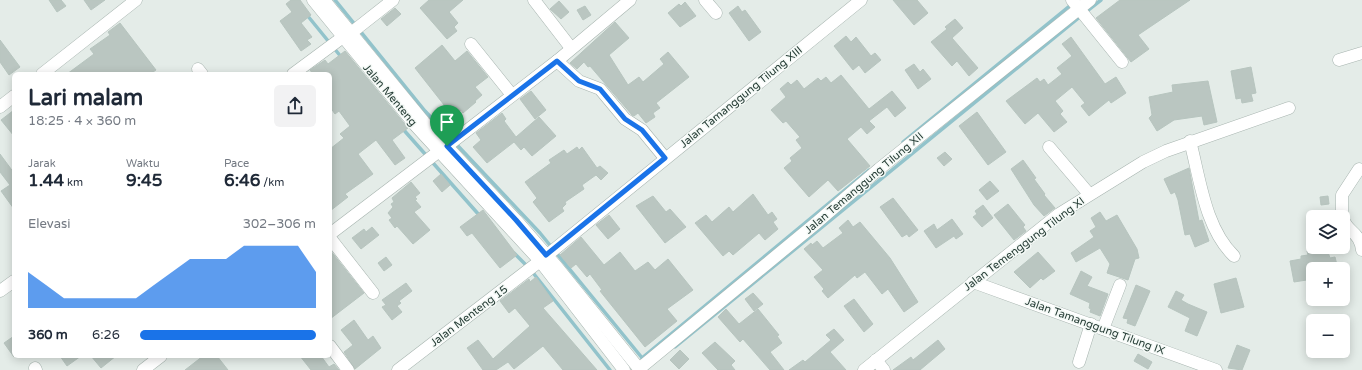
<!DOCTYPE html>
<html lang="id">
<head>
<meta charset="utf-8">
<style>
  body { margin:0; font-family:"Varela Round",sans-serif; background:#f2f2f3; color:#1f2937; height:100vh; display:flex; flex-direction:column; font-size:15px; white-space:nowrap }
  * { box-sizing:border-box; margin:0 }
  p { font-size:13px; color:#747a83 }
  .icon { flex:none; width:22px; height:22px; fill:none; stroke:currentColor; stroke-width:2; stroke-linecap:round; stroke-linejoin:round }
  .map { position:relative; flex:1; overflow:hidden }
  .details { position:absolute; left:12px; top:72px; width:320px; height:286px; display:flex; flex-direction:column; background:#fff; border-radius:6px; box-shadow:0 2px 10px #0003 }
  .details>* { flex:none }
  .buttons { position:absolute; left:1306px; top:210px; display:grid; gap:8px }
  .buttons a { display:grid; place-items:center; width:44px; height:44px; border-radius:6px; background:#fff; box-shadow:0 2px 10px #0003; font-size:20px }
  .pin { position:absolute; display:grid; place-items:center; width:34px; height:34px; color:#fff; margin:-41px -17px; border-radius:50% 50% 50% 0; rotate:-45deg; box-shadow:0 0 4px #0007 }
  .pin .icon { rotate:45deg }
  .round { display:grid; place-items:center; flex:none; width:42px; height:42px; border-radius:6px; background:#f2f2f3 }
  .summary { display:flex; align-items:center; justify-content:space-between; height:68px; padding:0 16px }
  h1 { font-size:22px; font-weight:700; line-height:30px }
  .figures { display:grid; grid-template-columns:repeat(3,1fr); gap:6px; height:68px; padding:4px 16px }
  .figures div { display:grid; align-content:center }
  .figures b { font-size:17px; font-weight:700 }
  .figures small { font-size:11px; font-weight:400 }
  .figures p { font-size:11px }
  .chart { height:112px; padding:8px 16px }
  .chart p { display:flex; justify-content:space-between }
  .chart svg { width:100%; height:72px; margin-top:4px; fill:#1a73e8; opacity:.7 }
  ul { padding:0 16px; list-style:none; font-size:13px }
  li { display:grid; grid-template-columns:64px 48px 1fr; align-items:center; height:30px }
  li i { height:10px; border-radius:5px; background:#1a73e8 }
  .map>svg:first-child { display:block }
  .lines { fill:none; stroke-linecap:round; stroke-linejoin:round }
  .stream { stroke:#92c3cb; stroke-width:3.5 }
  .building { fill:#bac6c1; stroke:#b7c5bf }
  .minor-casing { stroke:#a7b4af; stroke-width:13 }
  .minor { stroke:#fff; stroke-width:12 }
  .route-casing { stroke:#fff; stroke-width:8 }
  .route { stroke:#1a73e8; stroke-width:5 }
  .labels { text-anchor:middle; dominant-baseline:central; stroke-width:3; stroke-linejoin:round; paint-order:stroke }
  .street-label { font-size:11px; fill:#253c35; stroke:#f4f9f6 }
</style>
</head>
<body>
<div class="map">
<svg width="1362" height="370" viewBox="0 0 1362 370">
  <rect width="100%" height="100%" fill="#e4ece8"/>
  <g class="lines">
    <g class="stream">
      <polyline points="335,0 425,111 540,233 643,359"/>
      <polyline points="1087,11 1101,0"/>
      <polyline points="307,15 342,58"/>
      <polyline points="402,128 480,216"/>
      <polyline points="903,142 1072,4"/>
      <polyline points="514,253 530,269 610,370"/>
      <polyline points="675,347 1081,16"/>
      <polyline points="642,358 869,170"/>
    </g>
  </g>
  <g class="building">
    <polygon points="49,0 61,0 66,6 57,12"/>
    <polygon points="84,0 105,0 91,10"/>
    <polygon points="291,0 300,0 311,15 301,23 312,37 307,40 311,44 301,51 280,21 292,12 286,4"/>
    <polygon points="429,0 463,0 449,12 458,23 454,27 457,31 447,39 420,8"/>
    <polygon points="893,0 917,0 928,13 914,25"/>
    <polygon points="1120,0 1190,0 1138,35 1149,49 1131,62 1096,18"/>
    <polygon points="559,1 569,12 561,19 550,9"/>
    <polygon points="685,2 696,16 680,27 668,13 679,4 681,6"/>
    <polygon points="585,6 591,15 583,20 577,10"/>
    <polygon points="738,6 742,12 745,10 761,32 749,41 729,13"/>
    <polygon points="395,8 401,14 387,26 381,19"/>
    <polygon points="955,19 963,28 952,38 978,68 969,76 957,61 952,66 931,42 947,29 945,27"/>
    <polygon points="615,22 629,38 609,55 628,85 639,77 643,82 664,64 660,59 668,52 689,77 656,103 660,108 653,113 655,117 646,123 638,113 634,116 632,115 590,66 588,67 584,62 577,69 570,63"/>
    <polygon points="120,23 156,70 150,74 67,74 94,54 90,49 110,35 108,32"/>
    <polygon points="846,36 851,42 856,37 871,56 875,53 881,60 865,73 859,65 853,70 834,46"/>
    <polygon points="1071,37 1105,84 1116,77 1126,93 1111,103 1109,100 1089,116 1081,106 1085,103 1072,87 1055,101 1063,111 1060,114 1067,122 1054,132 1038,113 1025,124 1006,101 1037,78 1040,82 1044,79 1048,85 1062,74 1057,68 1072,56 1062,44"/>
    <polygon points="0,40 20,67 9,75 0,62"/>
    <polygon points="442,45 455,61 467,51 488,77 475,87 482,95 475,101 476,102 463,113 461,110 457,114 451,107 448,110 415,68"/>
    <polygon points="345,51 408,128 392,140 405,158 395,165 376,140 358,154 373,174 345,194 348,197 330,211 330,149 344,138 340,134 350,126 339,111 335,114 330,107 330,74 313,74 310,70 325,60 328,64"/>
    <polygon points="914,64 920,72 923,69 931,79 918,89 905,70"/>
    <polygon points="1251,67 1256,93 1251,94 1253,101 1242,103 1241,98 1236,99 1231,71"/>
    <polygon points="841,75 869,109 892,91 906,108 895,117 887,107 869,121 875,127 867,134 861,127 847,139 870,166 838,191 828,180 809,197 784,168 792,161 790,158 802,148 796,140 800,137 786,121 783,123 771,110 786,97 780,89 788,82 791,85 797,80 804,89 818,78 821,81 826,77 831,83"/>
    <polygon points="1208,81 1217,122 1204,125 1202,116 1174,120 1157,131 1149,118 1152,115 1149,97 1173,92 1172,85"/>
    <polygon points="531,91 546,110 535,119 520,99"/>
    <polygon points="14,110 14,136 1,120"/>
    <polygon points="977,112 1006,152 988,165 959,126"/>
    <polygon points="502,113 506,119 504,121 516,137 539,117 556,136 532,156 524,147 521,150 514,142 487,163 473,147 481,140 476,133"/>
    <polygon points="577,147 579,150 582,147 597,168 600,166 608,173 601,180 596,175 582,185 584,189 565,202 566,204 562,208 564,211 549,222 533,202 537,198 525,182 551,163 549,160 564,150 567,154"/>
    <polygon points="945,152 952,159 944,166 937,158"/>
    <polygon points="0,154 14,173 14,209 1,191 10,185 0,172"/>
    <polygon points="1023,160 1036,178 1034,179 1045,194 1044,195 1055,208 1044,216 1034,205 1011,169"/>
    <polygon points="1189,168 1199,221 1202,220 1209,241 1195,247 1190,234 1185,235 1178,200 1175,192 1171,194 1164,179"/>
    <polygon points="441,174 450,185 442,192 433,181"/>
    <polygon points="990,181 999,191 987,200 979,190"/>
    <polygon points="411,182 420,193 415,197 417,199 415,200 421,207 414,212 430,230 413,244 397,226 395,228 389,220 392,218 388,213 393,207 391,204 394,202 392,198"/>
    <polygon points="753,194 768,215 772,212 777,219 773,222 778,229 765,240 759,233 733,255 729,251 723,256 695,223 706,215 712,222 729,207 733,212"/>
    <polygon points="653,196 666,212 670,209 686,227 665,243 636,206"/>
    <polygon points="1328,196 1329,204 1321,205 1320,197"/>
    <polygon points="893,198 918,230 909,237 907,234 902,237 880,207"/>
    <polygon points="1008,204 1025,225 1023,227 1026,231 1014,240 994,215"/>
    <polygon points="983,205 993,218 982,227 973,217 977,214 975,211"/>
    <polygon points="483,210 517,255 500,268 472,233 467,236 460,227"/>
    <polygon points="1100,212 1106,221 1117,215 1137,249 1139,258 1135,259 1128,280 1107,273 1110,264 1100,248 1076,262 1071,253 1094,237 1090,231 1096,227 1091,218"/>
    <polygon points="609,215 620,229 608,239 596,225"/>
    <polygon points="952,219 963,234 956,239 954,236 936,248 924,231 934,224 937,230"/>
    <polygon points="848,220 853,227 860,222 890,258 918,302 904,312 888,289 882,294 865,272 857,278 855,275 828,298 822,291 824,289 814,277 823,270 804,249 811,243 812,245 817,241 823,248 843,233 839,228"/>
    <polygon points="372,227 379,235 361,249 352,238 364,229 366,232"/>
    <polygon points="581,237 604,265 620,252 635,271 648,262 655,270 668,259 693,290 667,309 677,321 645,347 600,291 602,290 590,274 587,277 576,264 571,268 560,255"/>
    <polygon points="1319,249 1320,254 1328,252 1330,258 1335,257 1337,265 1331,266 1331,269 1313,269 1313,279 1294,282 1290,261 1301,259 1301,256 1308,255 1307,251"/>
    <polygon points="330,250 364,293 330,319"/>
    <polygon points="1038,252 1055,271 1043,280 1041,278 1030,288 1014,272"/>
    <polygon points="386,257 392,265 384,271 378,263"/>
    <polygon points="1081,271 1092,277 1087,286 1108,294 1100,316 1090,312 1091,309 1089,308 1090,303 1070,294"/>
    <polygon points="536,277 553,301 543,308 597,370 563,370 543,346 514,369 508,362 496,370 483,370 467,348 478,340 493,359 530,326 515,308 509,313 500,301 529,279 530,282"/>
    <polygon points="1236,278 1244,307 1221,313 1214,284"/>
    <polygon points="406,283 412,291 399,301 401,303 397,306 402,312 392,320 382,307 386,305 382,300"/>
    <polygon points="1136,285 1150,291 1135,326 1127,323 1128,319 1123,318"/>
    <polygon points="1176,291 1184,295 1181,300 1188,304 1207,312 1197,336 1185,331 1190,318 1168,307"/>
    <polygon points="753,293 763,304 754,311 745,299"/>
    <polygon points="854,299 873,324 864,332 844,306"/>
    <polygon points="726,309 739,324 758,309 779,335 777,336 782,343 770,352 784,370 770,370 743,339 740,342 718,317"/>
    <polygon points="354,320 368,340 373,336 381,348 355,369 344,352 353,345 341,330"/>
    <polygon points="834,329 844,340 830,352 846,370 789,370 803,360 805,362 831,340 826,335"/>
    <polygon points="14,336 14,357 4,343"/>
    <polygon points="938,340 945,349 920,370 893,370 911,357 913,360"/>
    <polygon points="715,342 735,361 731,365 735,370 718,370 702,353"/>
    <polygon points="1237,345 1250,350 1242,370 1228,368"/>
    <polygon points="680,350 689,359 679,369 670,360"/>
    <polygon points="1138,354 1152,362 1148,369 1134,361"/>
    <polygon points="60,356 81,356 67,366"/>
    <polygon points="91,356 116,356 101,368"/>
    <polygon points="203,356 217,356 228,370 185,370"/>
    <polygon points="300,356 321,356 329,367 334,364 339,370 311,370"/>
  </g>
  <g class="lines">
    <defs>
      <g id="minor">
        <polyline points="313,0 415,125 540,261 624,370"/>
        <polyline points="324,0 424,122 516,220 557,267 640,370"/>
        <polyline points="534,0 571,48"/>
        <polyline points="705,0 716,13"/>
        <polyline points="1072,0 1122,62"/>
        <polyline points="351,33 393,0"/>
        <polyline points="471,44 512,95"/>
        <polyline points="1339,60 1362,53"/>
        <polyline points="557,61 579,81 600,89 625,119 642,130 665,158"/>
        <polyline points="198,69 202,74"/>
        <polyline points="42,74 136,0"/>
        <polyline points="293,74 343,37"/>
        <polyline points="0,107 14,96"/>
        <path d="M 1190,141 C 1200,179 1205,228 1234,256"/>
        <polyline points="447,146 557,61 630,0"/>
        <polyline points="1049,147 1089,194"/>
        <polyline points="1342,217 1342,195 1359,169"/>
        <path d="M 1343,219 C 1348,233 1360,232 1362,250"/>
        <polyline points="330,234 438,152"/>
        <polyline points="330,238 373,293"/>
        <polyline points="973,282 1216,370"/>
        <polyline points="0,291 14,281"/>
        <polyline points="1103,329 1120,285"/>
        <polyline points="330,346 348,370"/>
        <polyline points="876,360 884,370"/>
        <polyline points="1079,362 1091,324"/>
        <polyline points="35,368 36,370"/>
        <polyline points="639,369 815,224 879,169 1090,0"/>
        <polyline points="143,370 161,356"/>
        <polyline points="398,370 540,261 861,0"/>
        <polyline points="864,370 1059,214 1143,162 1166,151 1289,108"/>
      </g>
    </defs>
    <use href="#minor" class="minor-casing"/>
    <use href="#minor" class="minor"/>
  </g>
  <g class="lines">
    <defs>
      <polygon id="route" points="557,61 579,81 600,89 625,119 642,130 665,158 546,255 516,220 447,146"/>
    </defs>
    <use href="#route" class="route-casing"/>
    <use href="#route" class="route"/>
  </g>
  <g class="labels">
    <g class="street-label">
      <text transform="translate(390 95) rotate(50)">Jalan Menteng</text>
      <text transform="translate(741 97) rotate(-39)">Jalan Tamanggung Tilung XIII</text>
      <text transform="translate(864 183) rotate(-40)">Jalan Temanggung Tilung XII</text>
      <text transform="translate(1024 244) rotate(-37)">Jalan Temenggung Tilung XI</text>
      <text transform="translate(469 316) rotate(-37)">Jalan Menteng 15</text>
      <text transform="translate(1095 326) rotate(20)">Jalan Tamanggung Tilung IX</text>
    </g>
  </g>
</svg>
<div class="buttons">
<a><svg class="icon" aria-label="layers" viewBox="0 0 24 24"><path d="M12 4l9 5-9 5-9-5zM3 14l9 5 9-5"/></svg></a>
<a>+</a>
<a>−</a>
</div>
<div class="pin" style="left:447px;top:146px;background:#1e9e55"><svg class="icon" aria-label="arrive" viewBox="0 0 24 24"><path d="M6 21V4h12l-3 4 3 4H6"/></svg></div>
<section class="details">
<div class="summary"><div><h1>Lari malam</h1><p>18:25 · 4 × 360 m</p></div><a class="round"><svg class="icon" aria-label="share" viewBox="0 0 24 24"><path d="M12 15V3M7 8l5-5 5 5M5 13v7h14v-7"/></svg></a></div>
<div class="figures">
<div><p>Jarak</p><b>1.44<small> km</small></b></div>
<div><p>Waktu</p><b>9:45</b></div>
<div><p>Pace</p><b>6:46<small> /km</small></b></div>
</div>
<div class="chart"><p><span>Elevasi</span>302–306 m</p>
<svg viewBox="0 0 160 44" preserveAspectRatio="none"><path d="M0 44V22L10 30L20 38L30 38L40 38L50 38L60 38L70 30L80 22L90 14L100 14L110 14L120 6L130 6L140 6L150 6L160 22V44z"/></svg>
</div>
<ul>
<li><b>360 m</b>6:26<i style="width:100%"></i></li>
</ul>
</section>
</div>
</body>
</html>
